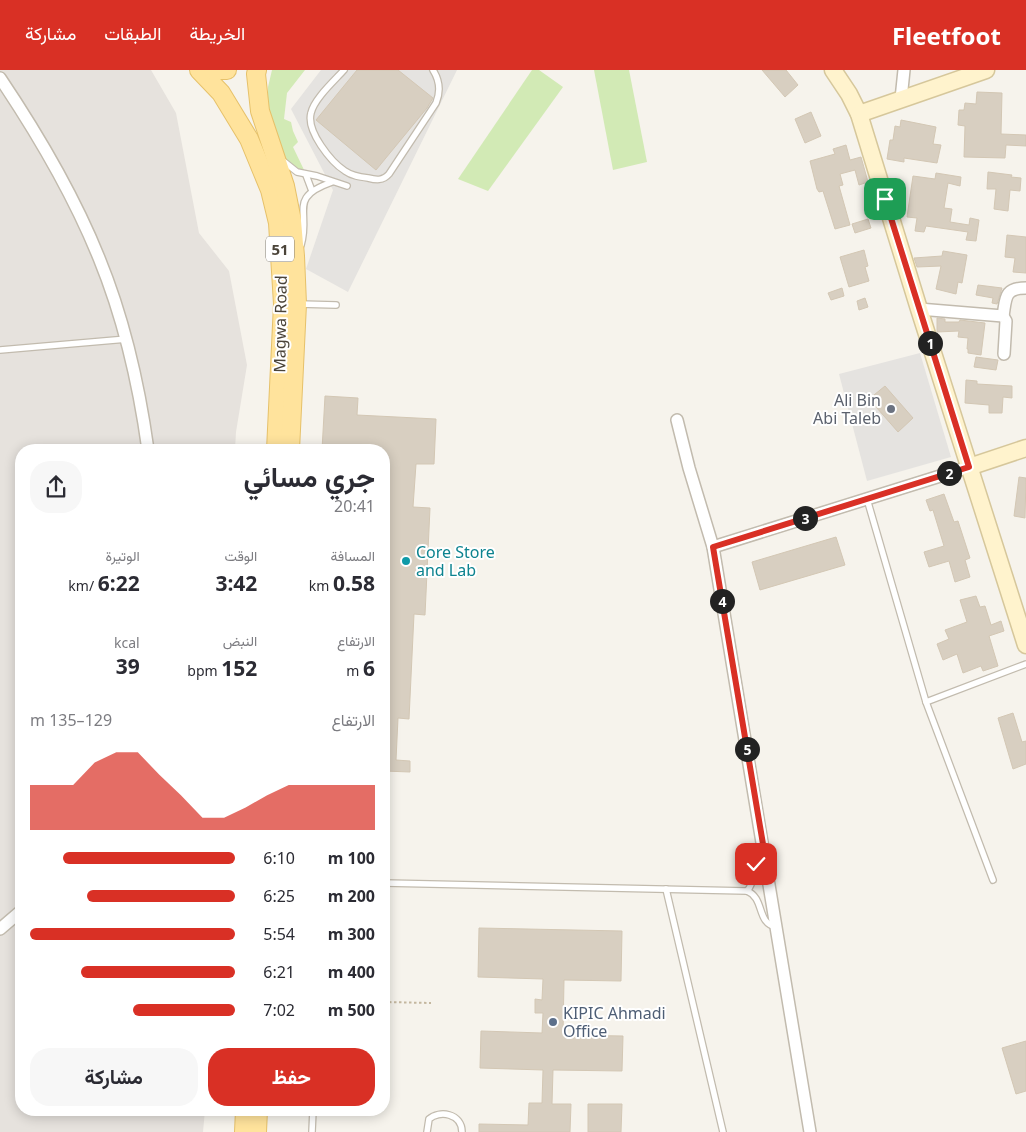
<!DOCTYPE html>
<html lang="ar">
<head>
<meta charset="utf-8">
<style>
  body { margin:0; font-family:"Noto Sans",Vazirmatn,sans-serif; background:#f7f7f7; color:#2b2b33; direction:rtl; height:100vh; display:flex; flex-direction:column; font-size:19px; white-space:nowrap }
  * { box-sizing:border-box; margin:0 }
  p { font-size:16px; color:#7c7c81 }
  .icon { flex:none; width:28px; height:28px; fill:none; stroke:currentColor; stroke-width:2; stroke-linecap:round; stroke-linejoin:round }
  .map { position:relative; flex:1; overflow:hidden; direction:ltr }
  .details { position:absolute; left:15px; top:374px; width:375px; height:672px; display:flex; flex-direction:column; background:#fff; border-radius:20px; box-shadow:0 2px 12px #0003; direction:rtl }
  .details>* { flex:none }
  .pin { position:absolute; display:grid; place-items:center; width:42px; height:42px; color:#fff; margin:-21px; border-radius:10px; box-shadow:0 2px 8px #0006 }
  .km { position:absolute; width:25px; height:25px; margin:-12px; border-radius:50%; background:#222; color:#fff; font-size:14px; line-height:25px; text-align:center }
  .round { display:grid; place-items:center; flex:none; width:52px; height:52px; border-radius:20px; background:#f7f7f7 }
  .summary { display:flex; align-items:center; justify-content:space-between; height:85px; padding:0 15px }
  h1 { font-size:28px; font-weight:700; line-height:38px }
  .stats { display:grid; grid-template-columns:repeat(3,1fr); gap:8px; height:85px; padding:5px 15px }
  .stats div { display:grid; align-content:center }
  .stats b { font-size:21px; font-weight:700 }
  .stats small { font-size:14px; font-weight:400 }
  .stats p { font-size:14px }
  .chart { height:140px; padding:10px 15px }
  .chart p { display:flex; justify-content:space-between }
  .chart svg { width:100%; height:90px; margin-top:5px; fill:#d93025; opacity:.7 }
  .cta { display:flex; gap:10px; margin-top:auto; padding:10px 15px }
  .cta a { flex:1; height:58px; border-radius:20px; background:#d93025; color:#fff; font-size:20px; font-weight:700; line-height:58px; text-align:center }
  .cta a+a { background:#f7f7f7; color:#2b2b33 }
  ul { padding:0 15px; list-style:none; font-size:16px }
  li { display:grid; grid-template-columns:80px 60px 1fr; align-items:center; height:38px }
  li i { height:12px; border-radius:6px; background:#d93025 }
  header { display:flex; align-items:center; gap:30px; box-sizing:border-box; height:70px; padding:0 25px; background:#d93025; color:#fff }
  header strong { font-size:24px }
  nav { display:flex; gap:28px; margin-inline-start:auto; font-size:18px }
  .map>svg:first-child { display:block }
  .industrial { fill:#e6e2dd }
  .green { fill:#d2eab5 }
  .parking { fill:#e5e3e0 }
  .building { fill:#d8cfc1; stroke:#d3c7b4 }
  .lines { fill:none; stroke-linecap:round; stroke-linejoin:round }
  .lane-casing { stroke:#c2bbae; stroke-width:8 }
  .street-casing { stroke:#c2bbae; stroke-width:14 }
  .secondary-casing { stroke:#d6c79b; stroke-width:19 }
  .primary-casing { stroke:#e6c16a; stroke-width:20 }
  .path { stroke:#c4b79f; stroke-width:2; stroke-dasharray:2.5 2.5; stroke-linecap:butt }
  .lane { stroke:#fff; stroke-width:5.5 }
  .street { stroke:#fff; stroke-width:11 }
  .secondary { stroke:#fff3cd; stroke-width:16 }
  .primary { stroke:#ffe39c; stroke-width:18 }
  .route-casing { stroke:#fff; stroke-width:10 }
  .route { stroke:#d93025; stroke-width:6 }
  .worship-dot { fill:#6b7280; stroke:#fff; stroke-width:2 }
  .culture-dot { fill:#0f9aa8; stroke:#fff; stroke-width:2 }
  .service-dot { fill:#5c6f8a; stroke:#fff; stroke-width:2 }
  .labels { text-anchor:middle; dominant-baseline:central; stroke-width:4; stroke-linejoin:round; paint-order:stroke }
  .shield { fill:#fff; stroke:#817c74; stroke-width:1 }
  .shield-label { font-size:15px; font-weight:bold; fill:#4b4439 }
  .street-label { font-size:16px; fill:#4b4439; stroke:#fff }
  .worship-label { font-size:16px; fill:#5b616d; stroke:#fff; text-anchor:end }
  .culture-label { font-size:16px; fill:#0d838f; stroke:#fff; text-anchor:start }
  .service-label { font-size:16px; fill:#4e5e75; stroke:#fff; text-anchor:start }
</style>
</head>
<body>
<header>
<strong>Fleetfoot</strong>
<nav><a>الخريطة</a><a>الطبقات</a><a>مشاركة</a></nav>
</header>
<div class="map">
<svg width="1026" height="1062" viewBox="0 0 1026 1062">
  <rect width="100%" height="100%" fill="#f6f3ec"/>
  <polygon class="industrial" points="0,0 151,0 176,43 199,163 229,201 247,295 236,362 235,380 21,380 21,1040 205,1040 203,1062 0,1062"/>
  <g class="green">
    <polygon points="272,0 305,0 287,23 284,49 291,52 293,61 298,72 293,77 305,102 294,100 282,84 268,42 268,17"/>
    <polygon points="532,0 539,0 563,17 488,121 458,109"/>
    <polygon points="594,0 629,0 647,92 613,100"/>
  </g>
  <g class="parking">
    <polygon points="321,0 457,0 348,222 306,199 333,120 291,39"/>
    <polygon points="920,283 951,387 867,411 839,304"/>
  </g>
  <g class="building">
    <polygon points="357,0 398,0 433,28 427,38 376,100 316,50"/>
    <polygon points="762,0 786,0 798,15 785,27"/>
    <polygon points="977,22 1002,23 1001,64 1026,65 1026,76 1006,75 1005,88 964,87 965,56 958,55 959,40 964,40 965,33 976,34"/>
    <polygon points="811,42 821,66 805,73 795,49"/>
    <polygon points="901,50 936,57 933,74 941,75 937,93 904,88 904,92 887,89 890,70 893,70 895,56 900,57"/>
    <polygon points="846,75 850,90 861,87 868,112 859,115 855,100 840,104 843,115 839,116 850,155 835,159 823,121 819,122 817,119 810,91 835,84 833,79"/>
    <polygon points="988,102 1012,105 1011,107 1021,108 1020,121 1010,120 1008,141 994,139 996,119 987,119"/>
    <polygon points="936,103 961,107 960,116 948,113 944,138 952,139 950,152 969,155 970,148 979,150 976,171 966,170 968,162 926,156 924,162 915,161 917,148 907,147 913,106 935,109"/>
    <polygon points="868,149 871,158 855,163 852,154"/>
    <polygon points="1007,165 1026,167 1026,203 1013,202 1015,188 1005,187"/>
    <polygon points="864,180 868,196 865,197 869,211 849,217 840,187"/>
    <polygon points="943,181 967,185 962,213 958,212 956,224 936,219 941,196 917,197 914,188 942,186"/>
    <polygon points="978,215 1002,218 997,234 992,233 993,228 976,225"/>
    <polygon points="842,218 844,226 831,230 828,223"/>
    <polygon points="865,228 868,237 859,240 857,231"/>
    <polygon points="937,248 945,249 945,252 959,252 960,250 985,253 981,285 968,283 968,279 967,279 968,268 958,267 959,261 937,262"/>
    <polygon points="976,287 998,290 996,300 974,297"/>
    <polygon points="966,310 977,311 977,314 1012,316 1012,328 1003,327 1002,343 989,343 989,335 965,333"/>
    <polygon points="885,316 913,348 898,362 869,329"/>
    <polygon points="325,326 358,328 357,345 436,349 434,394 416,394 413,437 430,438 425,545 414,544 409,649 398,648 396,690 410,691 410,702 384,701 384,380 322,380"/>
    <polygon points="1019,407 1026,408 1025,448 1014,446"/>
    <polygon points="944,424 954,452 958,451 970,488 965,490 970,507 955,512 949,491 929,497 924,482 944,476 933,440 930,441 926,430"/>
    <polygon points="836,467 845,495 760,520 752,492"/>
    <polygon points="976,526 980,537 985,536 991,555 1001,551 1004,561 989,566 998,596 983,601 981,596 963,603 957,584 943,590 937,574 949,569 945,560 967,552 960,530"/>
    <polygon points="1013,643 1022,672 1026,671 1026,694 1013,699 998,648"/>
    <polygon points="479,858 622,861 621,911 564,910 563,965 623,966 622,1001 553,1000 552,1034 571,1034 570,1062 479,1062 479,1054 528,1055 529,1033 542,1033 543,1000 480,998 481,961 542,963 543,943 535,943 535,929 542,930 543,909 478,907"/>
    <polygon points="1026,971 1026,1021 1016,1024 1002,978"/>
    <polygon points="588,1034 622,1034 621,1062 588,1062"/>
  </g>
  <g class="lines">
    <defs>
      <g id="lane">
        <path d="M 344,0 C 334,11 314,29 311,43 C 306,61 331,92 345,101 C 352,106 360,107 368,108 C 376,110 383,111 389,104 L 436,33 C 441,21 440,11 433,0"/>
        <polyline points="282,90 297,102 317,106 347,116"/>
        <polyline points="306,105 312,121"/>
        <path d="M 301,175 C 311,141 287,128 332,112"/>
        <polyline points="299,234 336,235"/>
        <polyline points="0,280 127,269"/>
        <polyline points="867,429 926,632 993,810"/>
        <polyline points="926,632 1026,594"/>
        <path d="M 384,813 L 747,821 C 765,828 756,853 776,857"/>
        <polyline points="666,819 723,1062"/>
        <path d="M 747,821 C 757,811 750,794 765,786"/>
        <polyline points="312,1062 313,1040"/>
        <path d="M 427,1062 L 429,1049 C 439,1040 462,1043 462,1062"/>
      </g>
      <g id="street">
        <path d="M 0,8 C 37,63 74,126 99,188 C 124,249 139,315 148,380"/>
        <polyline points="901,29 904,0"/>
        <polyline points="919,239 1003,246 1006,251 1004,284"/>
        <path d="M 1003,246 C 1006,228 1004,218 1026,218"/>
        <polyline points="677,350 689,398 713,477 810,1062"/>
        <polyline points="713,477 969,397"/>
        <polyline points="0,859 21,841"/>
      </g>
      <g id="secondary">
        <polyline points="833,0 849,24 859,44 919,239 1026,575"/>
        <polyline points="859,44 986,0"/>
        <polyline points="969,397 1026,378"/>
      </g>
      <g id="primary">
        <polyline points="199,0 221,23 249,69 270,120 278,153 283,234 276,380"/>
        <polyline points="213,0 227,0"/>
        <polyline points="257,0 256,4 260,41 285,116 292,151 295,186 297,234 290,380"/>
        <polyline points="244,1062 245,1040"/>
        <polyline points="257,1062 258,1040"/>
      </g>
    </defs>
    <use href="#lane" class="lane-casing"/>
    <use href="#street" class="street-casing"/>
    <use href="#secondary" class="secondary-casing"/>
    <use href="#primary" class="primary-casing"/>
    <polyline class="path" points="384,932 431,933"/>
    <use href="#lane" class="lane"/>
    <use href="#street" class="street"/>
    <use href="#secondary" class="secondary"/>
    <use href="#primary" class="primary"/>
  </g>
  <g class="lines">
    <defs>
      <polyline id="route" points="756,794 765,786 713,477 969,397 885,129"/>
    </defs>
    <use href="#route" class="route-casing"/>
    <use href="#route" class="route"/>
  </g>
  <circle class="worship-dot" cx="891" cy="339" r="5"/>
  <circle class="culture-dot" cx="406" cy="491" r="5"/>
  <circle class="service-dot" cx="553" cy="952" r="5"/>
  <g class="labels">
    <rect class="shield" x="266" y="166.5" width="28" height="25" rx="4"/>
    <g class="shield-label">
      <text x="280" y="179">51</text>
    </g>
    <g class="street-label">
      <text transform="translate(280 254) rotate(-89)">Magwa Road</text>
    </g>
    <g class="worship-label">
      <text x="881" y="330">Ali Bin<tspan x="881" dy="18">Abi Taleb</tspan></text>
    </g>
    <g class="culture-label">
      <text x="416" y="482">Core Store<tspan x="416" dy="18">and Lab</tspan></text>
    </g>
    <g class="service-label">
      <text x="563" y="943">KIPIC Ahmadi<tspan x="563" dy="18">Office</tspan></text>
    </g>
  </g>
</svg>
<div class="pin" style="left:885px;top:129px;background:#1e9e55"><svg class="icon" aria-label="arrive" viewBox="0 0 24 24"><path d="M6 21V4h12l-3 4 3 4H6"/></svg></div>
<div class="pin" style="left:756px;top:794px;background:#d93025"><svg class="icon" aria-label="check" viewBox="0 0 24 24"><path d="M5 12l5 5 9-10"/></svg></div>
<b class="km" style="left:930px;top:273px">1</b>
<b class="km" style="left:949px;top:403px">2</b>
<b class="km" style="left:805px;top:448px">3</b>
<b class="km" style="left:722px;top:531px">4</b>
<b class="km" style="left:747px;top:679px">5</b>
<section class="details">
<div class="summary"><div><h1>جري مسائي</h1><p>20:41</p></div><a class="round"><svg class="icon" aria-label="share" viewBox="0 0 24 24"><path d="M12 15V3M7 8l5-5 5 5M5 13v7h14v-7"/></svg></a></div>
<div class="stats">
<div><p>المسافة</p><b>0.58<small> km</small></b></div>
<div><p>الوقت</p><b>3:42</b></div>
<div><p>الوتيرة</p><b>6:22<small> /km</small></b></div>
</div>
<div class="stats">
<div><p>الارتفاع</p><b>6<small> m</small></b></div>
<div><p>النبض</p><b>152<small> bpm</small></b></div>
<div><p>kcal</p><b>39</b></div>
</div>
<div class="chart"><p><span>الارتفاع</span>129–135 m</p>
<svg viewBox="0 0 160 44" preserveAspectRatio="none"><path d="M0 44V22L10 22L20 22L30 11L40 6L50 6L60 17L70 27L80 38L90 38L100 33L110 27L120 22L130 22L140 22L150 22L160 22V44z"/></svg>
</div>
<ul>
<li><b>100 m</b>6:10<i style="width:84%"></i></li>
<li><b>200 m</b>6:25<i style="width:72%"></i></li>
<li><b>300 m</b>5:54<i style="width:100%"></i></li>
<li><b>400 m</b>6:21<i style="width:75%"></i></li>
<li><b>500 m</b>7:02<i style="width:50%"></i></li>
</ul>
<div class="cta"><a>حفظ</a><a>مشاركة</a></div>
</section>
</div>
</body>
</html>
